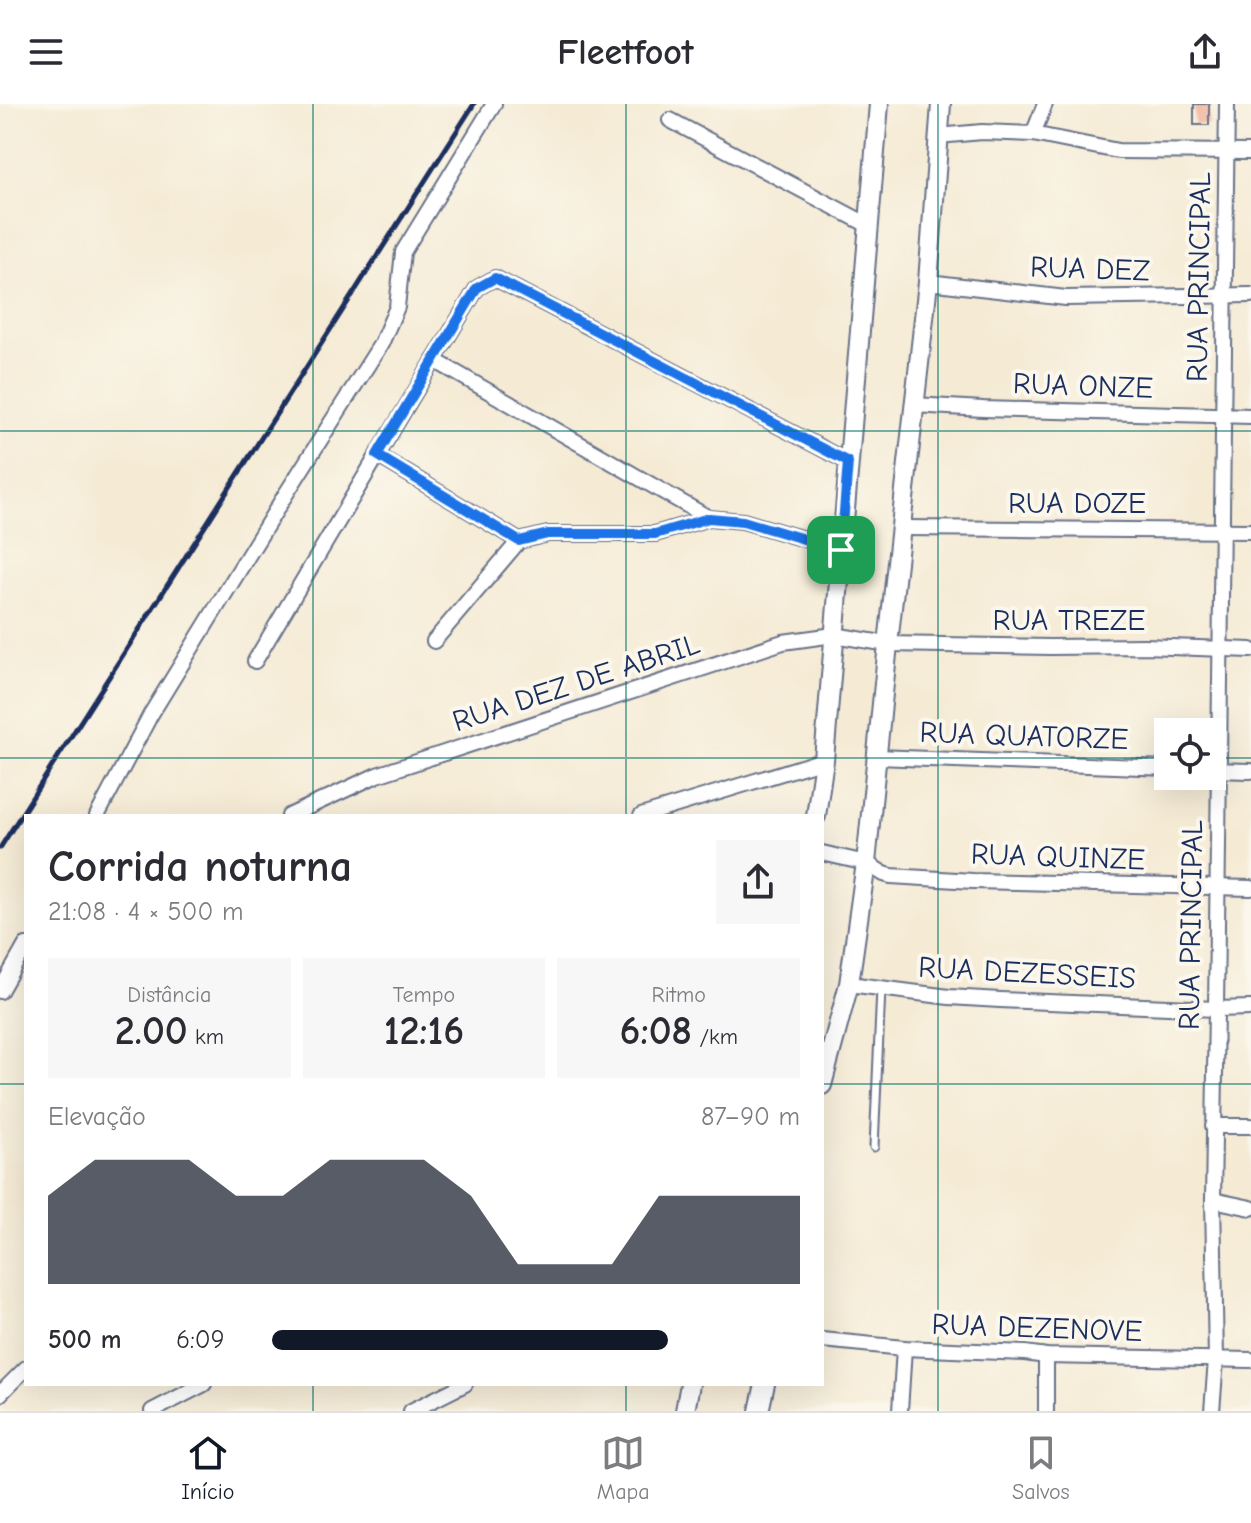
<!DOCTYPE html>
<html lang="pt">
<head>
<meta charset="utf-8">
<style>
  body { margin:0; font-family:"Comic Neue",sans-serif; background:#f7f7f7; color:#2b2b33; height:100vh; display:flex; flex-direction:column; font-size:30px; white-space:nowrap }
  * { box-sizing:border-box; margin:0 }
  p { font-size:26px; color:#7c7c81 }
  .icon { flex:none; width:44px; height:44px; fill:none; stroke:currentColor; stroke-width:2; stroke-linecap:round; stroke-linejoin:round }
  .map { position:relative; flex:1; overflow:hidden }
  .sheet { position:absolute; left:24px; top:710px; width:800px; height:572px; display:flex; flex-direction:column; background:#fff; border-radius:0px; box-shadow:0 8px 32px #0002 }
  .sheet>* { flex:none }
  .tools { position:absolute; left:1154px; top:614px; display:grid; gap:16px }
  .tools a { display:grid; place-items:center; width:72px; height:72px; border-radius:0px; background:#fff; box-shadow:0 8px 32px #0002; font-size:40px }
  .pin { position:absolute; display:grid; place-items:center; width:68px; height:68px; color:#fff; margin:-34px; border-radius:16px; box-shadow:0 4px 12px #0006 }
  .round { display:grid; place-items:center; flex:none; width:84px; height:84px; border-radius:0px; background:#f7f7f7 }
  .summary { display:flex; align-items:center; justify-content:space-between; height:136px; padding:0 24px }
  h1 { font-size:44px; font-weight:600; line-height:60px }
  .figures { display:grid; grid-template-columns:repeat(3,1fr); gap:12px; height:136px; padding:8px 24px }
  .figures div { display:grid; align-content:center; border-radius:0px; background:#f7f7f7; text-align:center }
  .figures b { font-size:40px; font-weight:600 }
  .figures small { font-size:22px; font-weight:400 }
  .figures p { font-size:22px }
  .chart { height:224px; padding:16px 24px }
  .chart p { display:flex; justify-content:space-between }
  .chart svg { width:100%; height:144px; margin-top:8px; fill:#111827; opacity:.7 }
  ul { padding:0 24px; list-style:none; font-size:26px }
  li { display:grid; grid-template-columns:128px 96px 1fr; align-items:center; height:60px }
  li i { height:20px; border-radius:10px; background:#111827 }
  header { display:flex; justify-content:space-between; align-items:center; height:104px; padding:0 24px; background:#fff; font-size:36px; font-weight:600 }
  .tabs { display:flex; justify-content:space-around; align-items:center; height:112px; border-top:2px solid #e1e1e2; background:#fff; font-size:22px; color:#7c7c81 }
  .tabs a { display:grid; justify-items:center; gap:4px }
  .tabs .on { color:#111827 }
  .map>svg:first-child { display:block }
  .building { fill:#eea48a }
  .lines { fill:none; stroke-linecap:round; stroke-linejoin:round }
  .service-casing { stroke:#677188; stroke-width:11 }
  .minor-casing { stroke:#677188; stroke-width:18 }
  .tertiary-casing { stroke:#677188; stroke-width:22 }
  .service { stroke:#fff; stroke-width:7 }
  .minor { stroke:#fff; stroke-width:14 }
  .tertiary { stroke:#fff; stroke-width:18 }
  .rail { stroke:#1b2f5e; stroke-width:5 }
  .route-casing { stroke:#fff; stroke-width:16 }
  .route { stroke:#1a73e8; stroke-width:10 }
  .grid { fill:none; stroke:#0f766e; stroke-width:2; stroke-opacity:0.55 }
  .labels { text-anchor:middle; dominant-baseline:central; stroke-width:8; stroke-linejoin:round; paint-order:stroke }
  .street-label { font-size:30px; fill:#1b2f5e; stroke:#fbf7ec }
</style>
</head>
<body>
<header><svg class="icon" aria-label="menu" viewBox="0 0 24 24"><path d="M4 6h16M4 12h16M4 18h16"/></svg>Fleetfoot<svg class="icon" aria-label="share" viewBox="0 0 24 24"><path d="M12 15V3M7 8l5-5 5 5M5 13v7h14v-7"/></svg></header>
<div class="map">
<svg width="1251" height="1307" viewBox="0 0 1251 1307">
  <rect width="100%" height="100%" fill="#fbf7ec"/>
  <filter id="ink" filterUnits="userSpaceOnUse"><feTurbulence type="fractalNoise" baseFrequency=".0125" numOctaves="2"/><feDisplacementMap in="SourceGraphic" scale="16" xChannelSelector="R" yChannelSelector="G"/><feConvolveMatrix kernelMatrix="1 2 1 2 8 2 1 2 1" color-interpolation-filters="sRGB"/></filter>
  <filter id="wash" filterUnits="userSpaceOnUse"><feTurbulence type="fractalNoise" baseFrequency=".006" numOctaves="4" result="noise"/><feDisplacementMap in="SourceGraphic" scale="32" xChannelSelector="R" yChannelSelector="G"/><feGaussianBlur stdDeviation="1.8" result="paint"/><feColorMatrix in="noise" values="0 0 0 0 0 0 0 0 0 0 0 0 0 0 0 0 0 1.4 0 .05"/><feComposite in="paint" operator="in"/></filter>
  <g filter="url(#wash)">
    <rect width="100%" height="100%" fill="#f5ebd5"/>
    <g id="blocks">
      <rect class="building" x="1194" y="0" width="15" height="21"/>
    </g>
  </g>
  <g filter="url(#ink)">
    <use href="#blocks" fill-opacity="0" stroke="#677188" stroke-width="2"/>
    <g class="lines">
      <defs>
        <polyline id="service" points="874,1043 881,885"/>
        <g id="minor">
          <polyline points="670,16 868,121"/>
          <polyline points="1033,30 1118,47 1251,48"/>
          <polyline points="938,32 982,28 1033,30 1045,0"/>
          <polyline points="928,178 1066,194 1251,191"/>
          <polyline points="434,256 709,414"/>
          <polyline points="914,301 983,305 1251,312"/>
          <polyline points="377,351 519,437"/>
          <polyline points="902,424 1251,427"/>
          <polyline points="434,537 519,437 548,430 655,430 709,414 743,417 841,446"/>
          <polyline points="255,557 477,184 495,174 848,358"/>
          <polyline points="877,653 1168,664"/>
          <polyline points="1212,666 1251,667"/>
          <polyline points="97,712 151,610 284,393 381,240 397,203 403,148 494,0"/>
          <polyline points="289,712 377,671 783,538 834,531 888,540 1050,543 1145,542 1251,546"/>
          <polyline points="641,712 824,656"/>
          <polyline points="822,749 866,759 884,770 891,772 973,777 1251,784"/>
          <polyline points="849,880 949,893 1000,896 1216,905 1251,904"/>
          <polyline points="0,887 26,841"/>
          <polyline points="1213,1022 1251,1022"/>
          <polyline points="1213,1096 1251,1104"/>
          <polyline points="822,1236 904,1244 1025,1249 1046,1252 1251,1256"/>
          <polyline points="0,1290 26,1264"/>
          <polyline points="152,1307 204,1280"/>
          <polyline points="411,1307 465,1280"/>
          <polyline points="900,1307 904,1244"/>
          <polyline points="1046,1307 1046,1252"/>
          <polyline points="1212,1307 1216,1256 1213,1096 1216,905 1227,0"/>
        </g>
        <g id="tertiary">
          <polyline points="816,712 824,656 879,0"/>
          <polyline points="822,981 849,880 866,759 888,540 928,178 941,0"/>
          <polyline points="685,1307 690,1280"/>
          <polyline points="759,1307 765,1280"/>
        </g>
      </defs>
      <use href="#service" class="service-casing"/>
      <use href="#minor" class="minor-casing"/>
      <use href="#tertiary" class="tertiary-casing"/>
      <use href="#service" class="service"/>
      <use href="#minor" class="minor"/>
      <use href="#tertiary" class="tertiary"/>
      <polyline class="rail" points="0,744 474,0"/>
    </g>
  </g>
  <g class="lines" filter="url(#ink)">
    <defs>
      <polygon id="route" points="495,174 848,358 841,446 743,417 709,414 655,430 548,430 519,437 377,351 477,184"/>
    </defs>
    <use href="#route" class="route-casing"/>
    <use href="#route" class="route"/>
  </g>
  <path class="grid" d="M 313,0 L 313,712M 626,0 L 626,712M 938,0 L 938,1307M 0,327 L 1251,327M 0,654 L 1168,654M 1212,654 L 1251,654M 0,980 L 26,980M 822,980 L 1251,980M 313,1280 L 313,1307M 626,1280 L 626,1307"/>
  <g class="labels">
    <g class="street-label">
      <text transform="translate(1090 165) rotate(2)">RUA DEZ</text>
      <text transform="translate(1199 173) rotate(-89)">RUA PRINCIPAL</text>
      <text transform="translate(1083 282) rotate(2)">RUA ONZE</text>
      <text x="1077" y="399">RUA DOZE</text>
      <text x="1069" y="516">RUA TREZE</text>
      <text transform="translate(576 579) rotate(-18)">RUA DEZ DE ABRIL</text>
      <text transform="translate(1024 632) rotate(2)">RUA QUATORZE</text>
      <text transform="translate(1058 753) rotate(2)">RUA QUINZE</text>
      <text transform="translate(1191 821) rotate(-89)">RUA PRINCIPAL</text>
      <text transform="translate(1027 869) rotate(3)">RUA DEZESSEIS</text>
      <text transform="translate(1037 1224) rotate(2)">RUA DEZENOVE</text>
    </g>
  </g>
</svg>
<div class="tools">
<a><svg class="icon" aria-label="locate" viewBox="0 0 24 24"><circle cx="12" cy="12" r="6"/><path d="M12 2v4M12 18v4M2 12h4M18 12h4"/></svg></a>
</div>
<div class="pin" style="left:841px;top:446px;background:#1e9e55"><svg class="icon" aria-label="arrive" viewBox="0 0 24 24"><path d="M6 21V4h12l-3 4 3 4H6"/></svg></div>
<section class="sheet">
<div class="summary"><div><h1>Corrida noturna</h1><p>21:08 · 4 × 500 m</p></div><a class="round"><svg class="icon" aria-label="share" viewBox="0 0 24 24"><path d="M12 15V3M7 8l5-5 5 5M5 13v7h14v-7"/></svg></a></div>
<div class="figures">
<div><p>Distância</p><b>2.00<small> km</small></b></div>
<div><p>Tempo</p><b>12:16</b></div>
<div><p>Ritmo</p><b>6:08<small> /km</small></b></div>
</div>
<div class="chart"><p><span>Elevação</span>87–90 m</p>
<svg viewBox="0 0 160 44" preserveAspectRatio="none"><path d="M0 44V17L10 6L20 6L30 6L40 17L50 17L60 6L70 6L80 6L90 17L100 38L110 38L120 38L130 17L140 17L150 17L160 17V44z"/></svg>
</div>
<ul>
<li><b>500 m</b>6:09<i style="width:75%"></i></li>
</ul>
</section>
</div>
<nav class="tabs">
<a class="on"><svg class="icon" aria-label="home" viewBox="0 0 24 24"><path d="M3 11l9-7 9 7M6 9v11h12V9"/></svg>Início</a>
<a><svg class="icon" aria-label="map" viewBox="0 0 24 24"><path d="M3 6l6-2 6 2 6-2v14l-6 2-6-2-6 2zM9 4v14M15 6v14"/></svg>Mapa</a>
<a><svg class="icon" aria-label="saved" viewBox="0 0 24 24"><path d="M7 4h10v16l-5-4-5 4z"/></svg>Salvos</a>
</nav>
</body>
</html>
